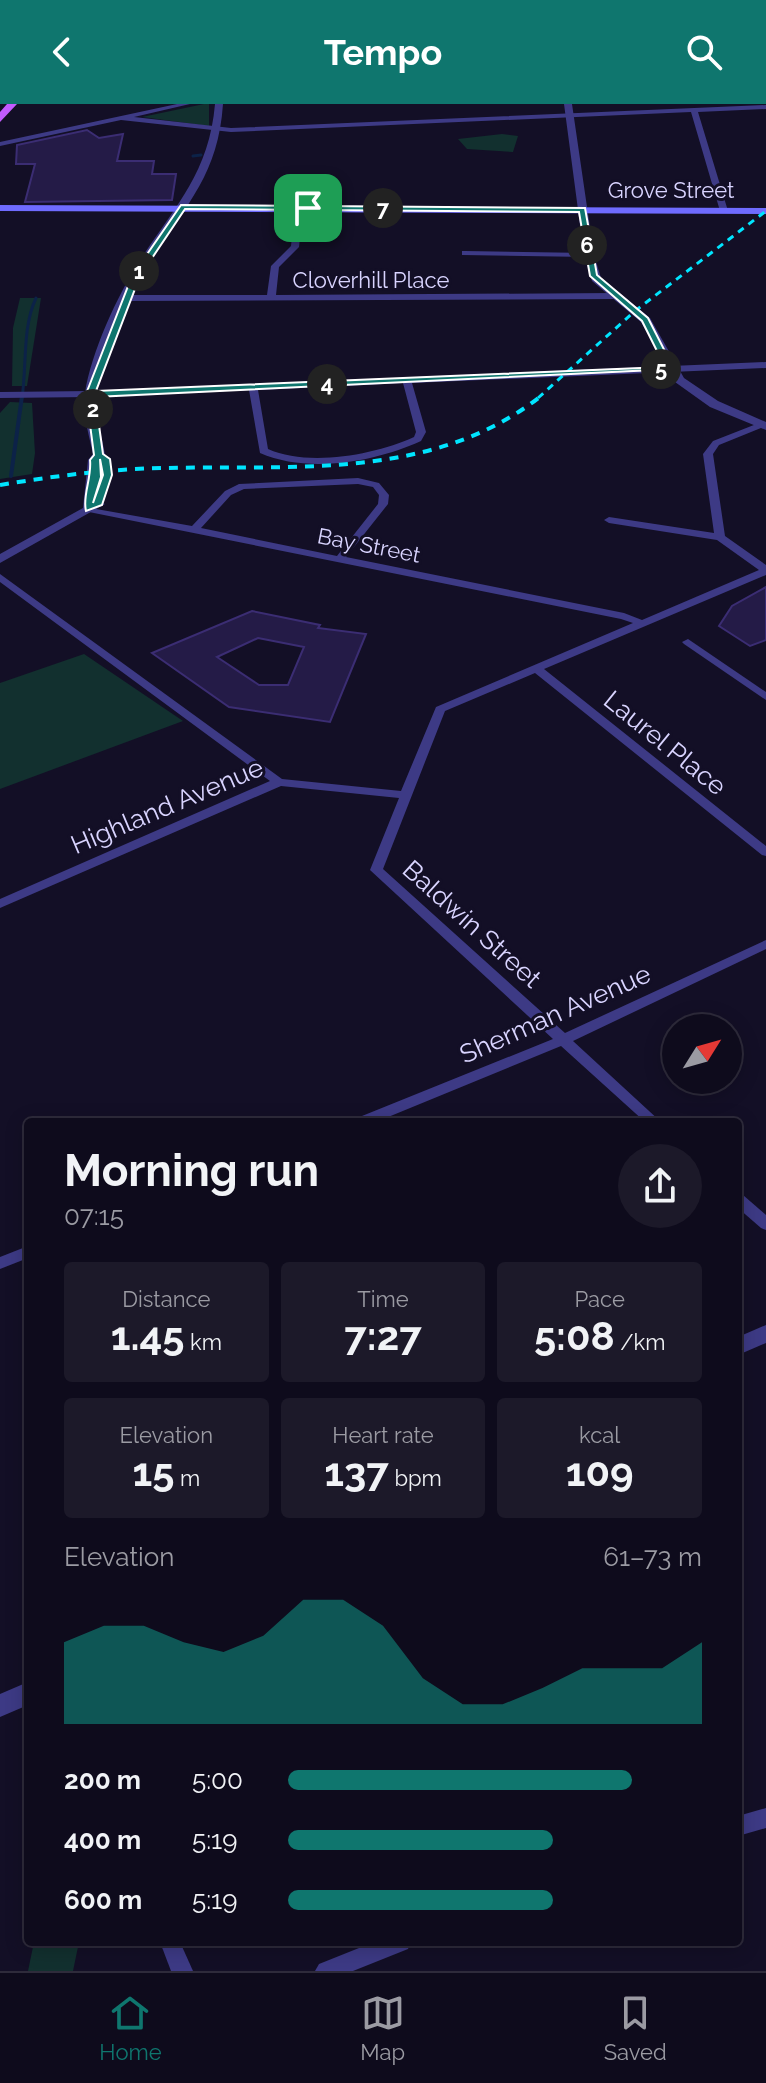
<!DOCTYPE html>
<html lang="en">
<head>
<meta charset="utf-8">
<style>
  body { margin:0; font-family:Raleway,sans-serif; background:#1c1929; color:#f1f3f6; height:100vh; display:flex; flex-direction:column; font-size:30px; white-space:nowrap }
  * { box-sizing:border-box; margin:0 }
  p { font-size:26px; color:#9b9ba3 }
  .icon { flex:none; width:44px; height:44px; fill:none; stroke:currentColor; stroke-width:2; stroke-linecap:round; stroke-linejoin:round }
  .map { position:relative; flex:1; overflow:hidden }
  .drawer { position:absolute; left:24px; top:1014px; width:718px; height:828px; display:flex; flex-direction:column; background:#0e0b1c; border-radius:8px; box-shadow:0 4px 20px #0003,0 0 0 2px #2e2b3b }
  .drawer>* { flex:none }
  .needle { width:52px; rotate:53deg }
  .fabs { position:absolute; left:662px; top:910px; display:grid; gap:16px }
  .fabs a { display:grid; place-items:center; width:80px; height:80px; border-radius:50%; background:#0e0b1c; box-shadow:0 4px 20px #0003,0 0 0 2px #2e2b3b; font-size:40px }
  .pin { position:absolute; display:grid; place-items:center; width:68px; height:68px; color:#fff; margin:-34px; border-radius:16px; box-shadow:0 4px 12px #0006 }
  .km { position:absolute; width:40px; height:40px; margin:-20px; border-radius:50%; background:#222; color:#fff; font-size:22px; line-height:40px; text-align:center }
  .round { display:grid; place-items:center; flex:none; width:84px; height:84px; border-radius:42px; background:#1c1929 }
  .head { display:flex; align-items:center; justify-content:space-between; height:136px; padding:0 40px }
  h1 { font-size:44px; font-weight:700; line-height:60px }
  .figures { display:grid; grid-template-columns:repeat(3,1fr); gap:12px; height:136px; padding:8px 40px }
  .figures div { display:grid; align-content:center; border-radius:8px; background:#1c1929; text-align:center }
  .figures b { font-size:40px; font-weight:700 }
  .figures small { font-size:22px; font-weight:400 }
  .figures p { font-size:22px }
  .chart { height:224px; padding:16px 40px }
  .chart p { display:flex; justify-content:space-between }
  .chart svg { width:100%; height:144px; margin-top:8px; fill:#0f766e; opacity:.7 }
  ul { padding:0 40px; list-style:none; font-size:26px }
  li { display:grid; grid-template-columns:128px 96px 1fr; align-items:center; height:60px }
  li i { height:20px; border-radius:10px; background:#0f766e }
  header { display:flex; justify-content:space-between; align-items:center; height:104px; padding:0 40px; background:#0f766e; color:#fff; font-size:36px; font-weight:700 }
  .tab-bar { display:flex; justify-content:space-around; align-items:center; height:112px; border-top:2px solid #2e2b3b; background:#0e0b1c; font-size:22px; color:#9b9ba3 }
  .tab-bar a { display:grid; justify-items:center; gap:4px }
  .tab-bar .on { color:#0f766e }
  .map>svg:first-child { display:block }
  .green { fill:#12302f }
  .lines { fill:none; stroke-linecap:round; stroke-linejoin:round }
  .stream-far1 { stroke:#0c2248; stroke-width:3 }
  .stream { stroke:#0c2248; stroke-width:4 }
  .building { fill:#241b47; stroke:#3b2d73; stroke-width:2; fill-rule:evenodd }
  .minor { fill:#3d3a85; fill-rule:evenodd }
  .tertiary { fill:#3d3a85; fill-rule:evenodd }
  .secondary { fill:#6f6bff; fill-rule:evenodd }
  .primary { fill:#c25bff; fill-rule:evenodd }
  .rail-far1 { stroke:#00e5ff; stroke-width:3; stroke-dasharray:7 6; stroke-linecap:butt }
  .rail { stroke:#00e5ff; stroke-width:4; stroke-dasharray:9 8; stroke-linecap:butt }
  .route { fill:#0f766e; stroke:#fff; stroke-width:2; fill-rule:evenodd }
  .labels { text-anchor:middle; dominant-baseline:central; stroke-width:6; stroke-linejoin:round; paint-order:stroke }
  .far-street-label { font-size:22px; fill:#d9d4ff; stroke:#130f26 }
  .street-label { font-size:26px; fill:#d9d4ff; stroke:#130f26 }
</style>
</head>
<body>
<header><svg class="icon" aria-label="back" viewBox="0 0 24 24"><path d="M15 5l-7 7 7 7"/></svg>Tempo<svg class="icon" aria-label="search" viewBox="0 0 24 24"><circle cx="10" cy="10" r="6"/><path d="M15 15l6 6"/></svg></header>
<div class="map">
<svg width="766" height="1867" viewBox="0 0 766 1867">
  <rect width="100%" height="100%" fill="#130f26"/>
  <g class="green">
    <polygon points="204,0 209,0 209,22 142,13"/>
    <polygon points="502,30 518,32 513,48 467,45 458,35"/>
    <polygon points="20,194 41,194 27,282 12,282 13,224"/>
    <polygon points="10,298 32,299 35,349 32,370 0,375 0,309"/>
    <polygon points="84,550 183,617 0,685 0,579"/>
    <polygon points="34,1838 79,1838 73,1867 28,1867"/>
  </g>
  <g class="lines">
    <g class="stream-far1">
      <polyline points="193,52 201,51"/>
      <path d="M 22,294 C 27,261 22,224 36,194"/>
    </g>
    <polyline class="stream" points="11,372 22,292"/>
  </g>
  <g class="building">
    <polygon points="87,26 99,34 123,30 117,57 154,57 152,70 176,70 172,96 25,98 35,60 16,60 17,41"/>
    <polygon points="766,483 766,536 750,542 719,522 732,502"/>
    <path d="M 252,507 L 320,521 L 318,524 L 366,530 L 330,618 L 229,603 L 152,549 ZM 258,534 L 304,543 L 288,581 L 259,581 L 217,553 Z"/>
  </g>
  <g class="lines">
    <g class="minor">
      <polygon points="177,0 190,0 134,13 231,24 766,1 766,5 698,8 728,107 724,109 720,107 691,8 231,28 121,16 0,42 0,38"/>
      <polygon points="299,102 303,104 299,143 279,163 276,191 616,189 620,192 616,195 126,197 122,194 126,191 267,191 271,162 291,142 295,104"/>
      <polygon points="465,147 589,149 593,151 589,153 462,151 462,147"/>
      <path d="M 766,258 L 766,264 L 412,279 L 426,328 L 421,337 C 375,358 308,370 260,349 L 249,286 L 91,293 L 0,294 L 0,288 L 91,287 ZM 403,279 L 416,328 L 414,333 C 375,351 308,363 268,345 L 258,286 Z"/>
      <path d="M 759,319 L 765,319 L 766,322 L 719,341 L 713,350 L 725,432 L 766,461 L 766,471 L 544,565 L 766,742 L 766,752 L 762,751 L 535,569 L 445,607 L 383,765 L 565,929 L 766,836 L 766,845 L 573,937 L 661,1018 L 645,1018 L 561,942 L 376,1018 L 355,1018 L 357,1014 L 553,935 L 370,766 L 399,694 L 281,682 L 0,804 L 0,795 L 270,677 L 0,478 L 0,470 L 282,675 L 401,687 L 436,603 L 633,519 L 621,515 L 89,408 L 85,407 L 85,403 L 192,422 L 225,387 L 239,380 L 358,374 L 379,379 L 389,391 L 388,400 L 346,453 L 624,509 L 642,516 L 759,466 L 717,436 L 609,419 L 604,416 L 609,413 L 714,429 L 703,350 L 713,337 ZM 358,380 L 373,383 L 379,391 L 378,400 L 337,452 L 201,424 L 231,391 L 244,385 Z"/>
      <polygon points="688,535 766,588 766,596 684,540 682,538"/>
      <polygon points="738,1089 743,1091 766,1111 766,1126 761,1124 738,1104"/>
      <polygon points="28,1142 28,1154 0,1165 0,1153"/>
      <polygon points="766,1704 766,1724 738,1732 738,1712"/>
      <polygon points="160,1838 180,1838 193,1867 171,1867"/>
      <polygon points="374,1838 411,1838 408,1845 353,1867 315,1867 319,1860"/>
    </g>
    <g class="tertiary">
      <path d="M 215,0 L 223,0 C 218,73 185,101 149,159 C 128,193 102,250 97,290 C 94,310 102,331 105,351 L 100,357 L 96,397 L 105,400 L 0,459 L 0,450 L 83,404 L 88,356 L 93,350 C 89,331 82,309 85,289 C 91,249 117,192 139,158 C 174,103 209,70 215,0 Z"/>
      <polygon points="564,0 572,0 594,151 601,174 650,214 684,274 718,297 766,318 766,326 710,303 675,278 641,218 592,177 584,151"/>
      <polygon points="766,1221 766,1239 738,1251 738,1233"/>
      <polygon points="28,1578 28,1601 0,1613 0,1590"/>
    </g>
    <polygon class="secondary" points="0,101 766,104 766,110 0,107"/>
    <polygon class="primary" points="7,0 17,0 0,18 0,8"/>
    <polyline class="rail-far1" points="538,294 635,207 766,107"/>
    <path class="rail" d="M 0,381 C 54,372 109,365 164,364 C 292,361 433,377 541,292"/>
  </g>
  <path class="route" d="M 181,101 L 585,104 L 597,171 L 648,214 L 674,265 L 95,293 L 103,350 L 110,355 L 112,371 L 102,401 L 86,407 C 82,392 92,374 90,356 L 94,351 L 86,290 L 132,172 ZM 185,105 L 579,108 L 590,172 L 642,217 L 665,263 L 96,287 L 140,172 ZM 100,355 L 103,371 L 93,399 L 101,373 Z"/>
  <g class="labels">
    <g class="far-street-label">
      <text x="671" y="86">Grove Street</text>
      <text x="371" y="176">Cloverhill Place</text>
      <text transform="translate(369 441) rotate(11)">Bay Street</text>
    </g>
    <g class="street-label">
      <text transform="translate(665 639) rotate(39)">Laurel Place</text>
      <text transform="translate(167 702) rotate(-23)">Highland Avenue</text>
      <text transform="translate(472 820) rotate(42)">Baldwin Street</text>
      <text transform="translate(555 910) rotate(-24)">Sherman Avenue</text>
    </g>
  </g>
</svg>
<div class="fabs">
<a><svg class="needle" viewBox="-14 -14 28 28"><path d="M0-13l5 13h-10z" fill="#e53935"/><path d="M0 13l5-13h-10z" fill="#9b9ba3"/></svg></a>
</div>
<div class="pin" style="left:308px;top:104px;background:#1e9e55"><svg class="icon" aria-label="arrive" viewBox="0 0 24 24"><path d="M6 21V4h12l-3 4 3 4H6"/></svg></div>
<b class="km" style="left:139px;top:167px">1</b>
<b class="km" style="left:93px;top:305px">2</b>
<b class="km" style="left:327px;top:280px">4</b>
<b class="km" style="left:661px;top:265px">5</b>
<b class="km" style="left:587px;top:141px">6</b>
<b class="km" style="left:383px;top:104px">7</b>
<section class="drawer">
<div class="head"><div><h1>Morning run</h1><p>07:15</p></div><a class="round"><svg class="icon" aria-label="share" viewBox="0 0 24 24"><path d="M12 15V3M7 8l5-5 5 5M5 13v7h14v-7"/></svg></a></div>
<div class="figures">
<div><p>Distance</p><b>1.45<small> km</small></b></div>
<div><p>Time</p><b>7:27</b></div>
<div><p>Pace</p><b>5:08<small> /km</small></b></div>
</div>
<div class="figures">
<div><p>Elevation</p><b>15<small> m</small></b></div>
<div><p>Heart rate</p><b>137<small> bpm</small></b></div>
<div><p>kcal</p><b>109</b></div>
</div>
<div class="chart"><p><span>Elevation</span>61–73 m</p>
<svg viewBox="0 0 160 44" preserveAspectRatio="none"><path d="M0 44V19L10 14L20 14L30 19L40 22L50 17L60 6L70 6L80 14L90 30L100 38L110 38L120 33L130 27L140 27L150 27L160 19V44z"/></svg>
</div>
<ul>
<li><b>200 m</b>5:00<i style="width:83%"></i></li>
<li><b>400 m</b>5:19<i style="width:64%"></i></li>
<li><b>600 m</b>5:19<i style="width:64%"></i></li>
</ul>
</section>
</div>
<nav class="tab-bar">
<a class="on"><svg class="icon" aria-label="home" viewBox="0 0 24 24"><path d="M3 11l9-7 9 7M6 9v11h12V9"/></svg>Home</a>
<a><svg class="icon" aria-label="map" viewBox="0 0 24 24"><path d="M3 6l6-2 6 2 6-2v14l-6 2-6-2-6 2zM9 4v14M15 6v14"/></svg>Map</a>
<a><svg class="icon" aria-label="saved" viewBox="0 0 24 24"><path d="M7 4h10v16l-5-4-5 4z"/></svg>Saved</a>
</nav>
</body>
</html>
